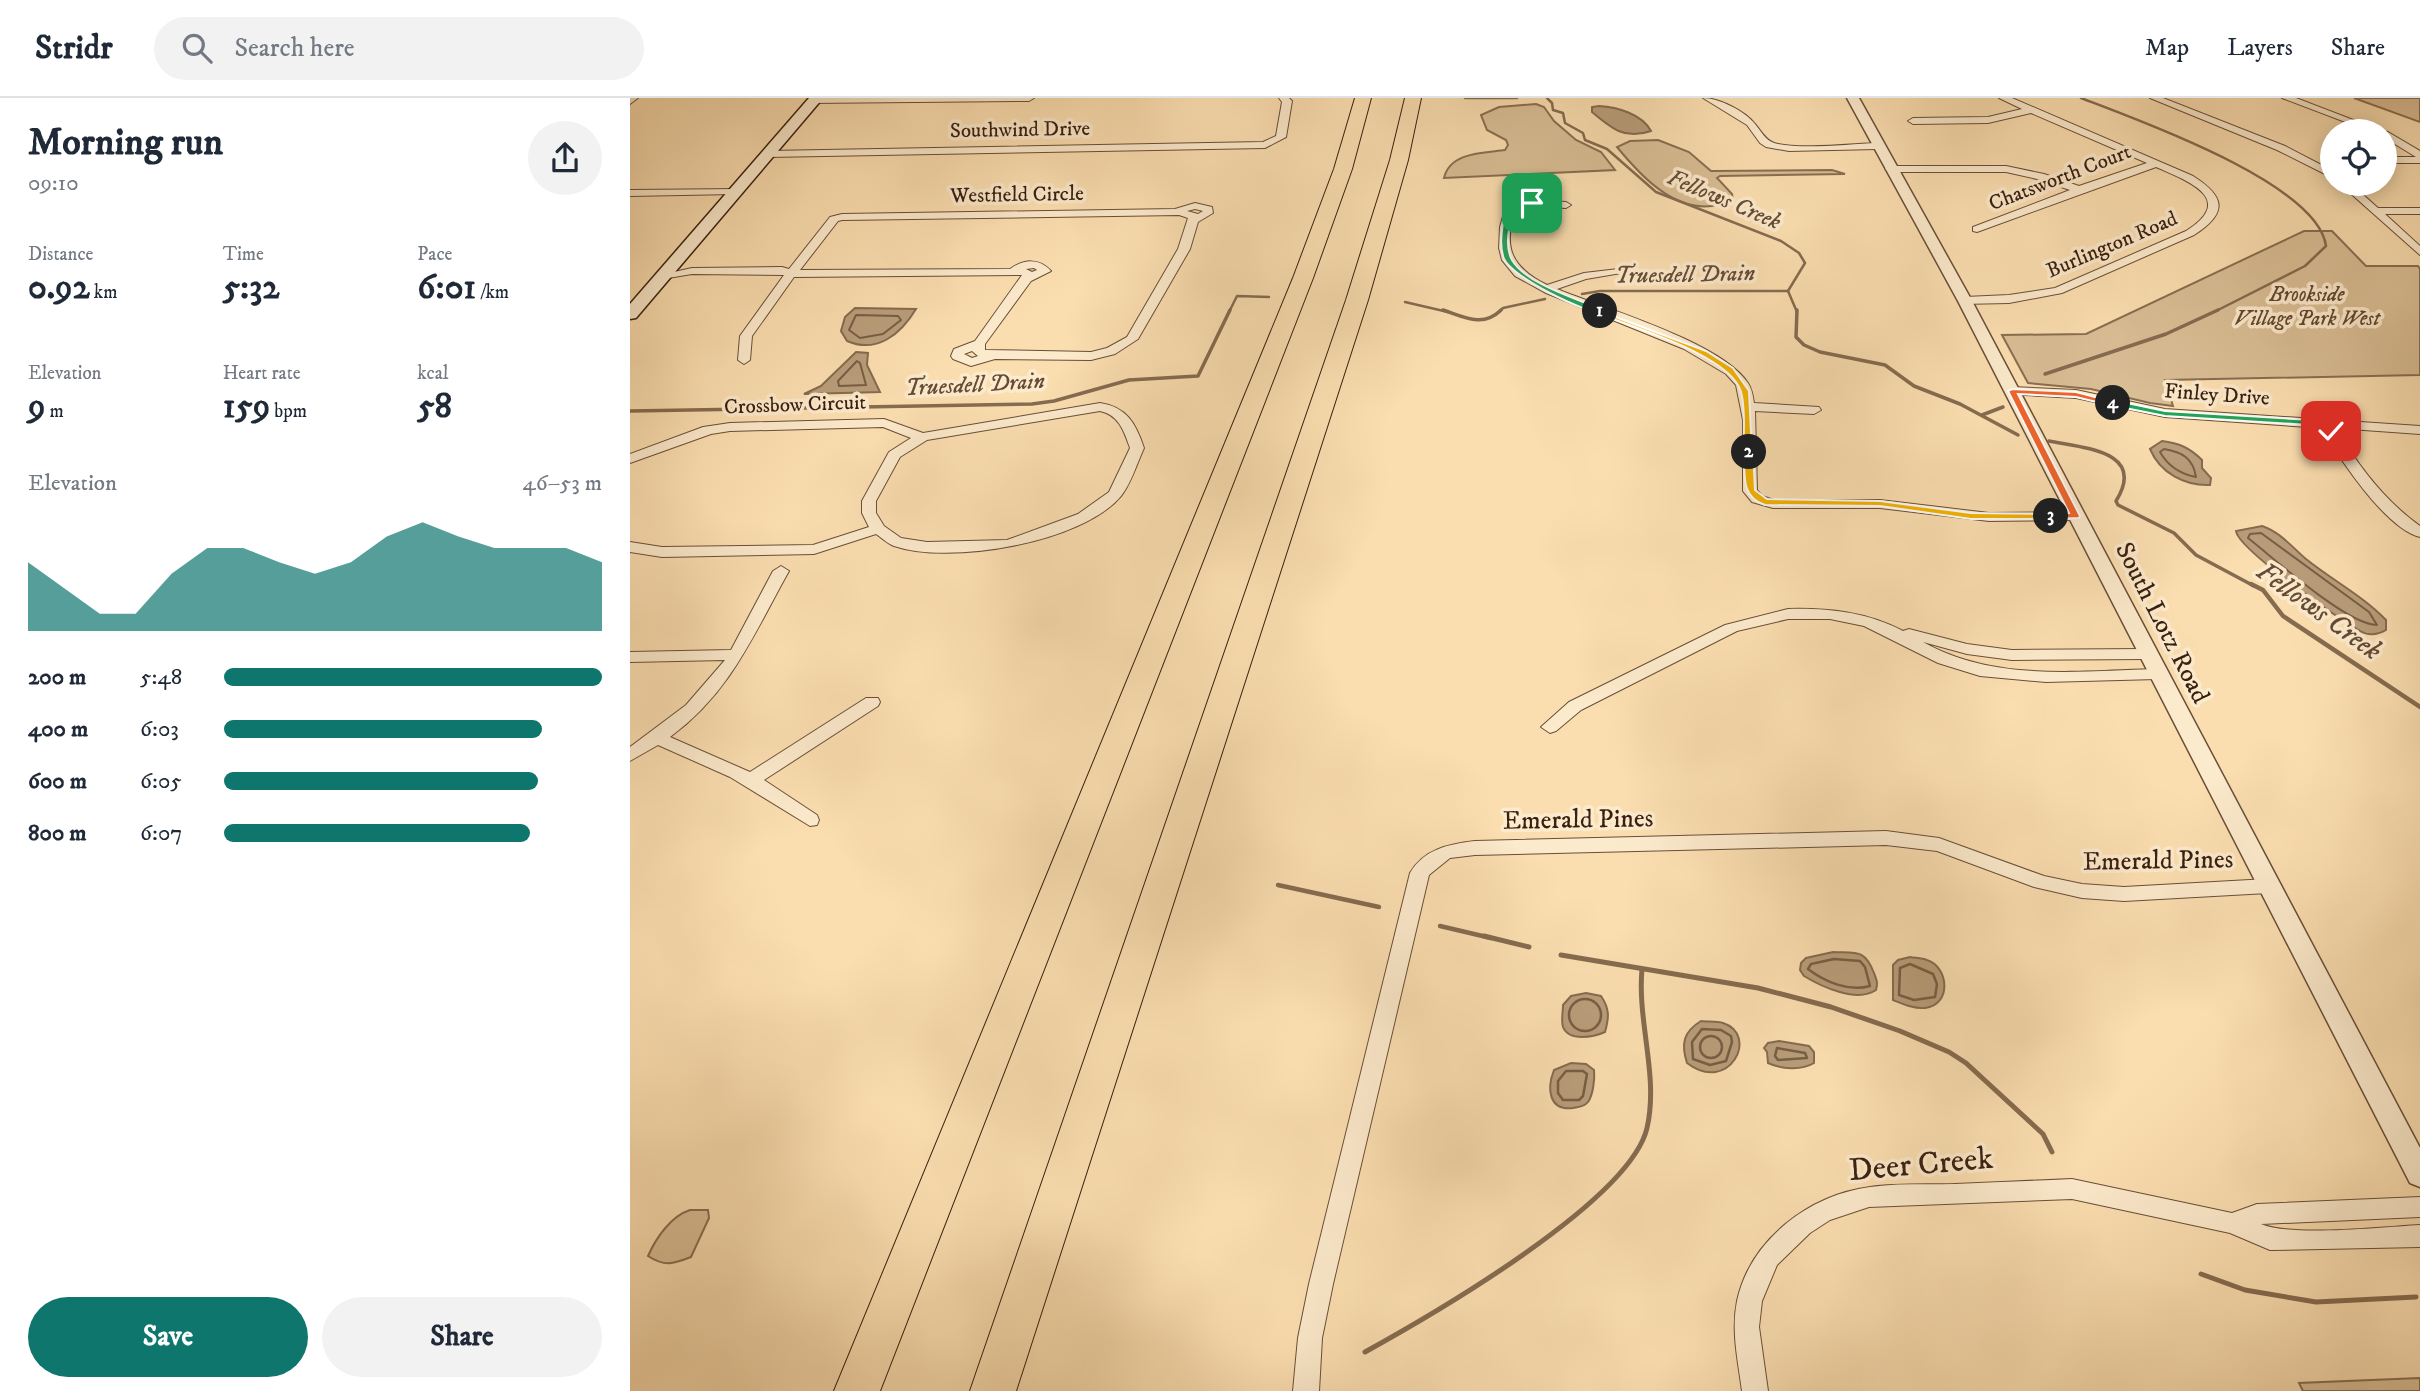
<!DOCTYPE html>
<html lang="en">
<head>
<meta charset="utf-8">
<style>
  body { margin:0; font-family:"IM FELL DW Pica",serif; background:#f2f2f3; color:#1f2937; height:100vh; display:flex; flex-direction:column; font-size:26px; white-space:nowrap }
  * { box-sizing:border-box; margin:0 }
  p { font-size:23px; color:#747a83 }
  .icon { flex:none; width:38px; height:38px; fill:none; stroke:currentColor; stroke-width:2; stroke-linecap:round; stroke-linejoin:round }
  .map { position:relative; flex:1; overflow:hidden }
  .details { display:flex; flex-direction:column; background:#fff; width:630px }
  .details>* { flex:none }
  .tools { position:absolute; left:1690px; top:21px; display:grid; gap:14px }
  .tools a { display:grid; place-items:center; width:77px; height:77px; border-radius:50%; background:#fff; box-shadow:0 4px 18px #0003; font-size:35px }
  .pin { position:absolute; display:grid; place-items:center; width:60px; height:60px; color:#fff; margin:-30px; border-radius:14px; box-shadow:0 4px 10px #0006 }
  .km { position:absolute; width:35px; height:35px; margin:-18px; border-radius:50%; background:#222; color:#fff; font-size:19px; line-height:35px; text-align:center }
  .round { display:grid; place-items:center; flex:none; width:74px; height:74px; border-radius:37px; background:#f2f2f3 }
  .headline { display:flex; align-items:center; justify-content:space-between; height:119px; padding:0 28px }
  h1 { font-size:38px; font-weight:700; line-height:52px }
  .figures { display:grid; grid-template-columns:repeat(3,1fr); gap:10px; height:119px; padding:7px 28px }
  .figures div { display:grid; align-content:center }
  .figures b { font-size:35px; font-weight:700 }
  .figures small { font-size:19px; font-weight:400 }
  .figures p { font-size:19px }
  .chart { height:196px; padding:14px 28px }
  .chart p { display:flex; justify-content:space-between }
  .chart svg { width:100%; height:126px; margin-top:7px; fill:#0f766e; opacity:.7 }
  .primary-button { display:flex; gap:14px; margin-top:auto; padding:14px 28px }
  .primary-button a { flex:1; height:80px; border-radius:42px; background:#0f766e; color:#fff; font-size:28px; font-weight:700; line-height:80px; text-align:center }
  .primary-button a+a { background:#f2f2f3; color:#1f2937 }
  ul { padding:0 28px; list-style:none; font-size:23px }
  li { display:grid; grid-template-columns:112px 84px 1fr; align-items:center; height:52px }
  li i { height:18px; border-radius:9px; background:#0f766e }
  header { display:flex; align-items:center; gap:42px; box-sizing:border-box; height:98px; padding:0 35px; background:#fff; border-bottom:2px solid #e0e1e3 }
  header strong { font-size:33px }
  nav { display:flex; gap:38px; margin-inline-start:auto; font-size:24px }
  .search { width:490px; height:63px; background:#f2f2f3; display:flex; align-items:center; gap:18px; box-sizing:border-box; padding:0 24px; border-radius:38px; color:#747a83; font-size:26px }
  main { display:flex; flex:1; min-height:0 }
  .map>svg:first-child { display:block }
  .green { fill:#dabe95; stroke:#896e52; stroke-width:2 }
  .water { fill:#b99d7a; stroke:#856b50; stroke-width:2 }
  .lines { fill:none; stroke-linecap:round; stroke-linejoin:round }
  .shore-far1 { stroke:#785e45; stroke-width:2 }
  .shore { stroke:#785e45; stroke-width:2.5 }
  .stream-far3 { stroke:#856b50; stroke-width:2.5 }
  .stream-far2 { stroke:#856b50; stroke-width:3.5 }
  .stream-far1 { stroke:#856b50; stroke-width:4.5 }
  .stream { stroke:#856b50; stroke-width:5 }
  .minor-casing { stroke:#694f38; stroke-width:2 }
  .tertiary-casing { stroke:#694f38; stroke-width:3 }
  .secondary-casing { stroke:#381f10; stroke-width:3 }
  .motorway-casing { stroke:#381f10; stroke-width:2 }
  .minor { fill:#fceacc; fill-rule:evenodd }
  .tertiary { fill:#fceacc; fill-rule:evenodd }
  .secondary { fill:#fceacc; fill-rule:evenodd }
  .motorway { fill:#fbdeb0; fill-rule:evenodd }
  .split-1 { fill:#22a559; stroke:#fff; stroke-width:2 }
  .split-2 { fill:#f5b400; stroke:#fff; stroke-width:2 }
  .split-3 { fill:#f5b400; stroke:#fff; stroke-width:2 }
  .split-4 { fill:#f0652b; stroke:#fff; stroke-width:2 }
  .split-5 { fill:#22a559; stroke:#fff; stroke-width:2 }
  .labels { text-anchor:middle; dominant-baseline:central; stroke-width:7; stroke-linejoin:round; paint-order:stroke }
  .far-street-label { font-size:21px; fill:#381f10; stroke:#fceacc }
  .far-park-label { font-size:21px; font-style:italic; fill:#604731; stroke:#fceacc }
  .far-water-label { font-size:23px; font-style:italic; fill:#654b35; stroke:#fceacc }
  .street-label { font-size:26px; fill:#381f10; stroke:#fceacc }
  .water-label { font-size:28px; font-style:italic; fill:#654b35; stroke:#fceacc }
  .near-street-label { font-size:32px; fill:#381f10; stroke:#fceacc }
</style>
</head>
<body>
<header>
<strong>Stridr</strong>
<div class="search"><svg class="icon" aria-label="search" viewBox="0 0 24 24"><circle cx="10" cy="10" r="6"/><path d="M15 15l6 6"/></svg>Search here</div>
<nav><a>Map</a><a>Layers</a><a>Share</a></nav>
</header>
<main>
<section class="details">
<div class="headline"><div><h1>Morning run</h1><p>09:10</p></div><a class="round"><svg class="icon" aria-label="share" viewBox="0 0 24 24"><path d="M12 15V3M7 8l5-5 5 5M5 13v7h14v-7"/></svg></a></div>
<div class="figures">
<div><p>Distance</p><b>0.92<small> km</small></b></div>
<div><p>Time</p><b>5:32</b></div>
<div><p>Pace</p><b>6:01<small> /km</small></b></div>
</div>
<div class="figures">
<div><p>Elevation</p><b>9<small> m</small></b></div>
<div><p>Heart rate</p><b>159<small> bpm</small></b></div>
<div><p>kcal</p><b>58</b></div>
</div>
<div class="chart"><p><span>Elevation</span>46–53 m</p>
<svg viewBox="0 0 160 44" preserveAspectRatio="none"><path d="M0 44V20L10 29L20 38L30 38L40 24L50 15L60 15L70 20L80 24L90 20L100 11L110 6L120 11L130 15L140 15L150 15L160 20V44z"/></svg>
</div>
<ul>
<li><b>200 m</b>5:48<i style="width:100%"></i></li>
<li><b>400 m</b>6:03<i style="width:84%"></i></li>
<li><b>600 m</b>6:05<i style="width:83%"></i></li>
<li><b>800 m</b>6:07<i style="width:81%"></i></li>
</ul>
<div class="primary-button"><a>Save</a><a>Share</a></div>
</section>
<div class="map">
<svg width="1790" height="1293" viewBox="0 0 1790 1293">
  <rect width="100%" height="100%" fill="#fbdeb0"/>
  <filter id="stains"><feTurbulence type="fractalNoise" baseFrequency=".00286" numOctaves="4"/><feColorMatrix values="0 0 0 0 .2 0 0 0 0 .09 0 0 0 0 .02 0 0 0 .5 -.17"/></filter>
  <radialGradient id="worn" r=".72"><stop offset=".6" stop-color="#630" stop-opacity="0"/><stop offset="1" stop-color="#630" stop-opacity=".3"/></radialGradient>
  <g class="green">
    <polygon points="1724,0 1790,0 1790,24"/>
    <path d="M 906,6 L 914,9 L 924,23 L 946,42 L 971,54 L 985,72 L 814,80 C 820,54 853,55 875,52 L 878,47 L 876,42 L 857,32 L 851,17 L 869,9 Z"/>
    <path d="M 1028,42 L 1059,54 L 1081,73 L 1202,72 L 1215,76 L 1090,78 L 1087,80 L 1102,96 L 1103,102 C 1096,104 1089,107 1082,108 C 1043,113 1010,77 987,49 L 1000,43 Z"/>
    <polygon points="1674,133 1702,133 1736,168 1788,168 1790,171 1790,277 1535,282 1543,308 1520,305 1461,291 1398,285 1372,237 1456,236"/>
    <path d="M 60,1112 L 78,1112 L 79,1120 L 61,1159 C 43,1166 35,1169 18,1158 C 26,1140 41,1118 60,1112 Z"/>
    <polygon points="1790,1280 1790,1293 1673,1293 1669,1285"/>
  </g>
  <g class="water">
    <path d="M 969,8 C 987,9 1012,16 1021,33 C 995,42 982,31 962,14 L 962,9 Z"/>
    <path d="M 225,210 L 286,211 C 271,236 247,256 217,243 L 211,233 L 215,219 Z"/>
    <polygon points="226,254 238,255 237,267 250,294 174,296 191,288"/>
    <path d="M 1532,343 C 1549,345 1560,350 1572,362 L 1572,370 L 1581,380 L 1580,387 C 1555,388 1530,375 1520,351 Z"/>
    <path d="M 1632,428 C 1650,434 1662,449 1676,461 C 1702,482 1733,498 1756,522 L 1756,532 C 1748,537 1738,538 1730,533 C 1710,522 1608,451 1606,433 Z"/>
    <path d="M 1203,854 C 1227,855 1235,851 1244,875 C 1247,883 1248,884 1246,892 C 1227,905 1192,889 1174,878 L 1170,872 L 1171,865 L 1176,860 Z"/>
    <path d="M 1280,859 C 1285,860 1292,860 1297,862 C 1319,869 1322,907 1295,910 C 1284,911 1273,906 1263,902 L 1263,867 L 1268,862 Z"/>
    <path d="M 956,895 L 971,898 C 980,911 979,920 975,934 C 964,939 939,944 933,929 C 931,923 933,914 933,907 L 941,898 Z"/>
    <path d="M 1071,923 C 1077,924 1087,923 1093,925 C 1130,937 1099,997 1057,965 C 1051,946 1053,934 1071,923 Z"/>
    <path d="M 1149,943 L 1179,948 L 1184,954 L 1184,965 C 1171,973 1151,971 1138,965 L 1137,954 L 1134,950 L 1138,945 Z"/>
    <path d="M 941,965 L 956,966 L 964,972 C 965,981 963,997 958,1004 C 954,1009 948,1009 943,1010 C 918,1013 917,990 924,972 Z"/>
  </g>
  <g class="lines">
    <g class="shore-far1">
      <polygon points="226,217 268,218 271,222 253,236 230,240 219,232"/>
      <polygon points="227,263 230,265 236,287 209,288 208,283"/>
      <path d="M 1534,351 C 1552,354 1563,360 1566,379 C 1550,376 1538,368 1530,354 Z"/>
      <path d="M 1631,435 L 1739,514 L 1747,527 C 1717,527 1645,461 1618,440 L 1620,436 Z"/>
    </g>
    <g class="shore">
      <path d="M 1204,861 L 1230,863 L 1235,869 L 1240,888 C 1219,894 1195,884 1178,871 L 1181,866 Z"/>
      <polygon points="1280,866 1303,876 1307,886 1305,899 1284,902 1269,897 1270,870"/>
      <circle cx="955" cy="917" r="16"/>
      <polygon points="1072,931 1091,932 1101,938 1102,944 1096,963 1080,967 1063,961 1062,944"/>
      <circle cx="1081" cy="949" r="11"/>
      <polygon points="1147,950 1175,955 1177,960 1148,962 1145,958"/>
      <polygon points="936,973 953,973 957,976 953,998 949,1002 933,1002 928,995 928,983"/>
    </g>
    <g class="stream-far3">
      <polyline points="835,0 887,0"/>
      <polyline points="917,0 922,5 923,12 933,15 935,25 953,35 955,42 977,51 1026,94 1151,143 1169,155 1175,165 1158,193"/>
      <path d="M 1451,0 C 1505,21 1688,85 1696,148 L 1675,168 L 1584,214"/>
      <polyline points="1158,193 1167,214"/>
      <polyline points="952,196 970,193 1158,193"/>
      <polyline points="775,204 818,214"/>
      <polyline points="599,214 607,198 639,199"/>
      <polyline points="869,214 873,210 915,201"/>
    </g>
    <g class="stream-far2">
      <path d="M 813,212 C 834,219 853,230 871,212"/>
      <polyline points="1167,212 1166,239 1174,247 1190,254 1255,267 1284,288 1330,306 1388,337"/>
      <polyline points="1415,276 1536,236 1588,212"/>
      <polyline points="0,313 402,306 424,303 499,282 568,278 600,212"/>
      <polyline points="1352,317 1373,309"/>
      <path d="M 1419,343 C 1454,350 1517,353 1486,403 L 1488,407 L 1544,435 L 1566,457 L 1624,488"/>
    </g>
    <g class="stream-far1">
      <polyline points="1621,486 1633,492 1653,518 1790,609"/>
      <polyline points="648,787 749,809"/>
      <polyline points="810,828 861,840"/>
    </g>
    <g class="stream">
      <polyline points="854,838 899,849"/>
      <polyline points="931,857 1128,890 1201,909 1270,933 1319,954 1336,965 1413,1036 1422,1054"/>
      <polyline points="1571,1176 1615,1192 1686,1204 1786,1199"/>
      <path d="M 735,1254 C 802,1217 1000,1103 1017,1030 C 1029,978 1007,924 1012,871"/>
    </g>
    <defs>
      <g id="minor">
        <polygon points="0,0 8,0 0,6"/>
        <polygon points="183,0 404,0 399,3 180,5 180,1"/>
        <polygon points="649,0 659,0 662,3 656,39 635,50 138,59 133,56 138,53 633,44 646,38 652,4"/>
        <path d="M 1073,0 C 1089,0 1115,13 1125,26 C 1131,33 1135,42 1144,45 C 1169,52 1220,46 1247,45 L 1252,48 L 1247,51 L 1159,53 L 1136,49 L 1130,45 L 1117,27 Z"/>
        <path d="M 1369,0 L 1382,0 L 1563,78 C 1596,99 1598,115 1564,137 L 1432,195 L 1379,205 L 1331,206 L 1329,203 L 1335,199 L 1379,197 L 1425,190 L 1556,133 C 1607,101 1558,83 1526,69 L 1347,134 L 1343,133 L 1343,129 L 1440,92 L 1407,81 L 1376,74 L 1260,74 L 1255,71 L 1260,68 L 1376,68 L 1414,76 L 1449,88 L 1517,65 L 1401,15 L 1358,25 L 1283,26 L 1278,23 L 1283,20 L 1358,19 L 1392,11 Z"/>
        <polygon points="1520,0 1533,0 1655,48 1703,73 1703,80 1647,52"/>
        <polygon points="1652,0 1666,0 1752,33 1739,33"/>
        <polygon points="1754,33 1758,34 1790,53 1790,65 1755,65 1755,59 1786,59 1755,40"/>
        <polygon points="1710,86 1721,86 1748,110 1790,110 1790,116 1755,116 1790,148 1790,157"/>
        <polygon points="109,91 109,95 105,96 0,98 0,92"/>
        <path d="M 896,102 L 936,104 L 941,107 L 936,110 L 897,108 L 885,112 C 873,150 881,169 917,187 L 954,175 L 997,170 L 997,174 L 956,181 L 927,191 C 973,210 1091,244 1118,285 C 1122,291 1123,298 1124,305 L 1189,309 L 1191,312 L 1184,316 L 1125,313 L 1127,392 L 1132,398 L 1144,402 L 1250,402 L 1359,415 L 1445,414 L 1452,418 L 1445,422 L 1359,423 L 1250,410 L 1143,410 L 1122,404 L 1113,393 L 1113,322 L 1106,287 L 1096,276 L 1054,251 L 916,195 L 885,178 L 872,162 L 869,150 L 870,129 L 876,108 Z"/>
        <path d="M 565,105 L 582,109 L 583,115 L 568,124 L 560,151 L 508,241 L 485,256 L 461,262 L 365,261 L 341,268 L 323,261 L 321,258 L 324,251 L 345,243 L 392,177 L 164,179 L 122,238 L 120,262 L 114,266 L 108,262 L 110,238 L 154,177 L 62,176 L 32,181 L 26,178 L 62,170 L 152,169 L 159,171 L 200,119 L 212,116 L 545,111 ZM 565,111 L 573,113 L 568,116 L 557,113 ZM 549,117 L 558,120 L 548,151 L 497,239 L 477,250 L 461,254 L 355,252 L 355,246 L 401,183 L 421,173 C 409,160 394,161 380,171 L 170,172 L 208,123 L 212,122 ZM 404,170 L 407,172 L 402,174 L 396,171 ZM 342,253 L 348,258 L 342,260 L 334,256 Z"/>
        <path d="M 1382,289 L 1446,292 L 1535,311 L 1790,328 L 1790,336 L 1706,330 C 1728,368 1755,403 1790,428 L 1790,439 C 1756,431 1709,360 1692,330 L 1535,319 L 1446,300 L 1377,296 L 1377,290 Z"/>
        <path d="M 470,305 C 497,309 506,326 514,350 C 507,365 501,386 491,398 C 452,445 319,467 264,448 C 258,446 252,440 246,436 L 184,456 L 32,459 L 0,454 L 0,444 L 32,449 L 183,447 L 239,429 L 232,415 L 232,403 L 259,354 L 281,340 L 253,329 L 100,333 L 81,336 L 0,365 L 0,356 L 73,329 L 100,325 L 254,321 L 293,335 ZM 470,313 C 489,317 494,333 500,350 L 479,394 L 448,416 L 377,442 L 297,444 L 271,440 L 254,428 L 246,415 L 246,403 L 270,359 L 297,342 Z"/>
        <path d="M 151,468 L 159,473 C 123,537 101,594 40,639 L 120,674 L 236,600 L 248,600 L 250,604 L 248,608 L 134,682 L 187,717 L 189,722 L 187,727 L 180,728 L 100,679 L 28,647 L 0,663 L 0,649 L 56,607 L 95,562 L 0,564 L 0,554 L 101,552 L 143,473 Z"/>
        <path d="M 1158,511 C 1198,510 1237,514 1273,533 L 1279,531 L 1337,546 L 1382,552 L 1517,551 L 1525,556 L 1517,561 L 1382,562 L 1337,556 L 1293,544 C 1365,584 1447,573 1527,571 L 1535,576 L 1527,581 L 1416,584 L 1350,578 L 1308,565 L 1234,528 L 1200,521 L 1158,521 L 1107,533 L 951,612 L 926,633 L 920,635 L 911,629 L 939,604 L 1095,527 Z"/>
        <path d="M 1256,733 L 1309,740 L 1414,778 L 1452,786 L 1494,789 L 1638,781 L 1645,783 L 1648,788 L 1645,793 L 1638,795 L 1494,803 L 1452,800 L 1404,789 L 1307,753 L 1256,747 L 845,757 L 820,760 L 799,777 L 703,1186 L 692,1240 L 689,1293 L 663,1293 L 668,1240 L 679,1186 L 780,775 C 794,751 819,746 845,743 Z"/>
        <path d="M 1442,1081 L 1602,1115 L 1627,1106 L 1790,1099 L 1790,1119 L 1631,1126 C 1661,1139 1753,1129 1790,1127 L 1790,1149 L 1640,1152 L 1600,1135 L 1442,1101 L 1239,1109 L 1200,1122 L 1180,1135 L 1147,1167 L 1132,1203 L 1129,1229 L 1138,1293 L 1112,1293 C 1108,1263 1101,1233 1107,1203 C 1120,1142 1179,1097 1240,1089 C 1268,1085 1297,1087 1325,1086 C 1364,1084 1403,1083 1442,1081 Z"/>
      </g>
      <polygon id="tertiary" points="1217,0 1229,0 1342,203 1790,1050 1790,1089 1780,1085 1328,203"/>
      <polygon id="secondary" points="179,0 193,0 6,220 0,221 0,206"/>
      <g id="motorway">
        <polygon points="725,0 741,0 722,71 683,180 250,1293 204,1293 663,180 704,71"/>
        <polygon points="775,0 791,0 778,62 738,202 386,1293 340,1293 716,202 760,62"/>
      </g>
    </defs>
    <use href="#minor" class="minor-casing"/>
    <use href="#tertiary" class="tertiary-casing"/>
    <use href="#secondary" class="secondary-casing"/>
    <use href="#motorway" class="motorway-casing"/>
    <use href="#minor" class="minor"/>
    <use href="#tertiary" class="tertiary"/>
    <use href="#secondary" class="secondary"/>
    <use href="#motorway" class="motorway"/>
  </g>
  <path class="split-1" d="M 902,103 L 904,107 L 889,109 L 882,113 C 880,127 874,148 882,162 C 896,186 948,201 973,212 L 973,215 C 954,215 882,179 874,161 C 868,145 873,128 875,112 L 885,105 Z"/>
  <path class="split-2" d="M 967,212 L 1076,253 L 1103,270 L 1119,293 L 1122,356 L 1114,354 C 1113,335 1116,312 1111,294 C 1101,257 1001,229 967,215 Z"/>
  <path class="split-3" d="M 1119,351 L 1123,354 L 1125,392 L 1137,401 L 1250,403 L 1341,415 L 1421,416 L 1426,418 L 1421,421 L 1341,421 L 1250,408 L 1135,407 C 1110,399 1115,376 1114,354 Z"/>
  <polygon class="split-4" points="1382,291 1446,294 1488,305 1483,308 1446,299 1388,296 1450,418 1449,420 1421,421 1417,418 1421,416 1439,415 1378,293"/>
  <polygon class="split-5" points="1483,302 1535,313 1697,323 1705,333 1698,335 1694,328 1535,318 1480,307"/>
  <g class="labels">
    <g class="far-street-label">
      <text transform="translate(390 32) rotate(-1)">Southwind Drive</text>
      <text transform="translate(1430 80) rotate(-21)">Chatsworth Court</text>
      <text transform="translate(387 97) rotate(-1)">Westfield Circle</text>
      <text transform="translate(1482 147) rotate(-23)">Burlington Road</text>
      <text transform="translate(1587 297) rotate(4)">Finley Drive</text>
      <text transform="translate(165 307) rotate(-2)">Crossbow Circuit</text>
    </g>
    <g class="far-park-label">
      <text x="1677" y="197">Brookside<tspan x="1677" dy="24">Village Park West</tspan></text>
    </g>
    <g class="far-water-label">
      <text transform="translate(1094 102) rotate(23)">Fellows Creek</text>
      <text transform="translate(1055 177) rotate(-1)">Truesdell Drain</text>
      <text transform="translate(345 287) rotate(-3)">Truesdell Drain</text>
    </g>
    <g class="street-label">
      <text transform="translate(1532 525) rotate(63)">South Lotz Road</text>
      <text transform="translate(948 722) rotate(-1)">Emerald Pines</text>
      <text transform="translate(1528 763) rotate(-1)">Emerald Pines</text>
    </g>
    <g class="water-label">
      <text transform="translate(1689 513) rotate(36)">Fellows Creek</text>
    </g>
    <g class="near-street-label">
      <text transform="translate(1291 1067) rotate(-5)">Deer Creek</text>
    </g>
  </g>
  <rect width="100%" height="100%" filter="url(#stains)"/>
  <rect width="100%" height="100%" fill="url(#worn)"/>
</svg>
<div class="tools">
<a><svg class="icon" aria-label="locate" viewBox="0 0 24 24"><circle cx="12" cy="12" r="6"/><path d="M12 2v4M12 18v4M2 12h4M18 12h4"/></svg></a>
</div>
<div class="pin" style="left:902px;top:105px;background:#1e9e55"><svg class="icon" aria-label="arrive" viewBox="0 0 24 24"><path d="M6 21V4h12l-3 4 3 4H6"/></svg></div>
<div class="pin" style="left:1701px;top:333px;background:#d93025"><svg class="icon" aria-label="check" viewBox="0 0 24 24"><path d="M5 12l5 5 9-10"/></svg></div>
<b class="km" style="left:970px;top:213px">1</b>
<b class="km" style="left:1119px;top:354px">2</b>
<b class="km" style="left:1421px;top:418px">3</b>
<b class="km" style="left:1483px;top:305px">4</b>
</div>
</main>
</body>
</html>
